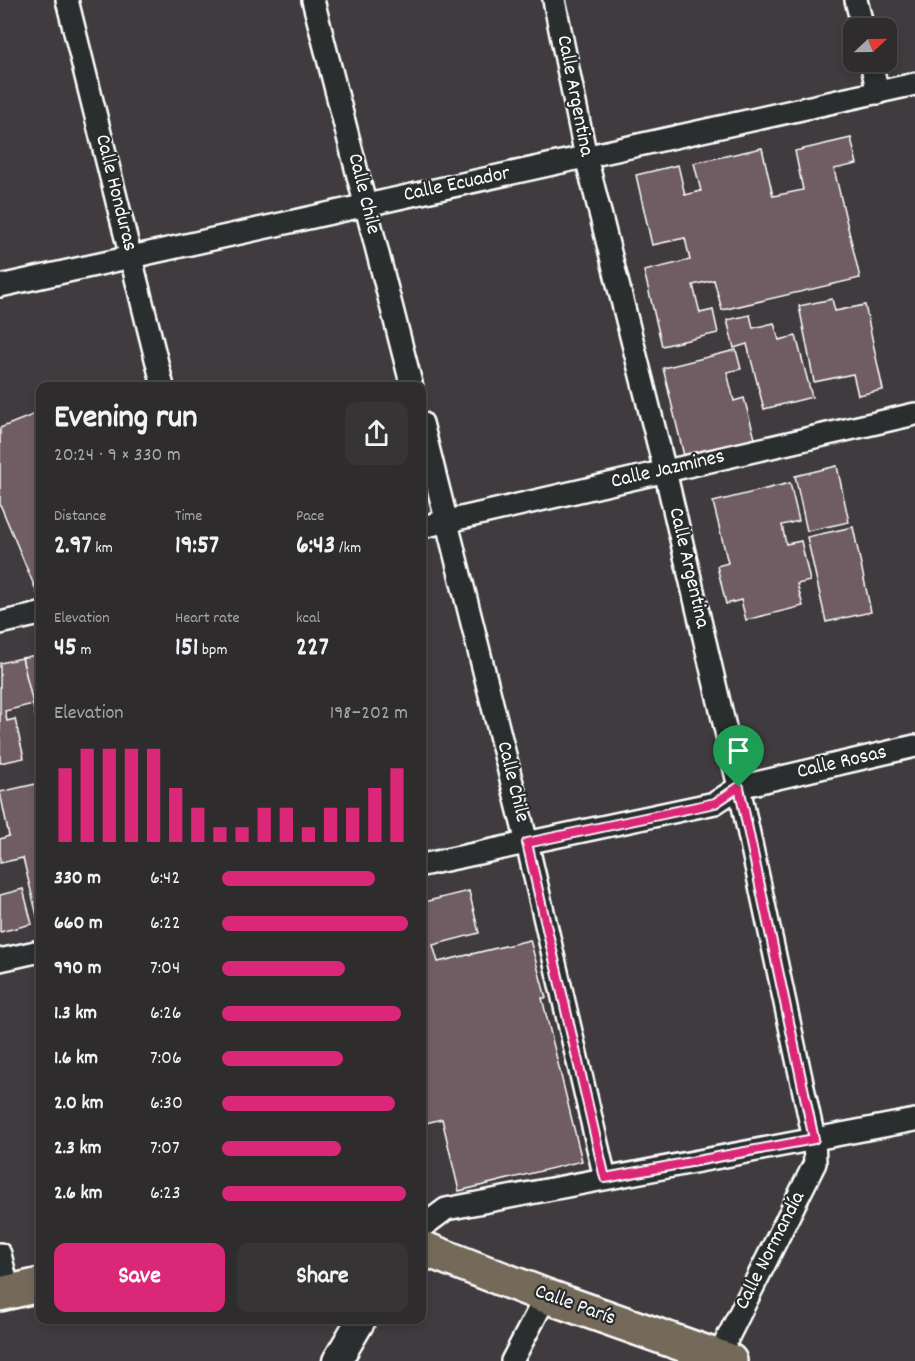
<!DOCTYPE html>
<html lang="en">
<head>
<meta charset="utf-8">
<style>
  body { margin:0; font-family:Dekko,sans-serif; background:#373436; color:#f1f3f6; height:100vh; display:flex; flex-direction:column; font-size:22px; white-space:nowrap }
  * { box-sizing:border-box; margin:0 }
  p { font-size:20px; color:#a7a7aa }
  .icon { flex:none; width:33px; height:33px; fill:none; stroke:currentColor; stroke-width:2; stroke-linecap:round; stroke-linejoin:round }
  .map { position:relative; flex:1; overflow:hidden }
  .side { position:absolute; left:36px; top:382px; width:390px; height:942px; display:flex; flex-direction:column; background:#2f2c2e; border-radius:12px; box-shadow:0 3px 9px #0003,0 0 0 2px #4a484a }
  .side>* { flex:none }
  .needle { width:39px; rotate:68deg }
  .buttons { position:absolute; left:843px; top:18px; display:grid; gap:12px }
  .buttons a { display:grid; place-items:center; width:54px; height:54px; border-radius:12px; background:#2f2c2e; box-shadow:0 3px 9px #0003,0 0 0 2px #4a484a; font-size:30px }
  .pin { position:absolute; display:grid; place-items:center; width:51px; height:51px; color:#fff; margin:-62px -26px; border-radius:50% 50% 50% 0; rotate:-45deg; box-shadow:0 0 6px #0007 }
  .pin .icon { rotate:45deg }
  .round { display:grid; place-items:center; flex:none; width:63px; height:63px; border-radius:12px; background:#373436 }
  .headline { display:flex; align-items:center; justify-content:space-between; height:102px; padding:0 18px }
  h1 { font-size:33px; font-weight:800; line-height:45px }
  .figures { display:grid; grid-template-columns:repeat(3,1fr); gap:9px; height:102px; padding:6px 18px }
  .figures div { display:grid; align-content:center }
  .figures b { font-size:26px; font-weight:800 }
  .figures small { font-size:16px; font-weight:400 }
  .figures p { font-size:16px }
  .chart { height:168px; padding:12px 18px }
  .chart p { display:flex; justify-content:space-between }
  .chart svg { width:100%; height:108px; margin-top:6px; stroke:#db2777; stroke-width:6 }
  .primary-button { display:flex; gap:12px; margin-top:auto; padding:12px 18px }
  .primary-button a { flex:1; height:69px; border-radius:12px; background:#db2777; color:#fff; font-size:24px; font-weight:800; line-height:69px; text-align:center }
  .primary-button a+a { background:#373436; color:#f1f3f6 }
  ul { padding:0 18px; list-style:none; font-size:20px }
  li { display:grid; grid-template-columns:96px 72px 1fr; align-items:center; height:45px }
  li i { height:15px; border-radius:8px; background:#db2777 }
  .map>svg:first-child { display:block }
  .building { fill:#6f5d64; stroke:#fff; stroke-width:1.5 }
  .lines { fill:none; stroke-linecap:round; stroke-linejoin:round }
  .minor-casing { stroke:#fff; stroke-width:26 }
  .secondary-casing { stroke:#fff; stroke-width:33 }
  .primary-casing { stroke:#fff; stroke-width:38 }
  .minor { stroke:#2a2d2e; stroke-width:21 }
  .secondary { stroke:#2a2d2e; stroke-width:28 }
  .primary { stroke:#746a5a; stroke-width:33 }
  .route-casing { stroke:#fff; stroke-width:12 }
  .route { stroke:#db2777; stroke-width:8 }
  .labels { text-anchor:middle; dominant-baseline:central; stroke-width:4.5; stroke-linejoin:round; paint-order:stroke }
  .street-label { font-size:21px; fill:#fff; stroke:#2a2d2e }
</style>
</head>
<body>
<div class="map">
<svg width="915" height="1361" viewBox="0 0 915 1361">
  <rect width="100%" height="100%" fill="#3f3b3e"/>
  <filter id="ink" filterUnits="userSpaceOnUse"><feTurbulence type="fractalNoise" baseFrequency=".0167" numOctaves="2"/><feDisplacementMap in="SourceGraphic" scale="12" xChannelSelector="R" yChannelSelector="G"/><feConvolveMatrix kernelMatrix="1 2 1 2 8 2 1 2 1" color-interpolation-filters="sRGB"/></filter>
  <g filter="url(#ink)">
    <g class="building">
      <polygon points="851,138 857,164 834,169 860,278 722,310 714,280 693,285 700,313 713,310 718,333 662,346 644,271 690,260 685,238 652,245 636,175 678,165 685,195 701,191 694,163 762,148 773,196 803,190 795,151"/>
      <polygon points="832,299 835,311 865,305 883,390 858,395 853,374 814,382 799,306"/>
      <polygon points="750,315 753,328 774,323 779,340 796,336 812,397 764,409 747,344 734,348 727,320"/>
      <polygon points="736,350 741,369 727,372 734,401 744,398 756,442 685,460 663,368"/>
      <polygon points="40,412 40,594 38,595 0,504 0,428"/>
      <polygon points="837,466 849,522 807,531 795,476"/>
      <polygon points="790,483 799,521 782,525 786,544 801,541 810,581 797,584 803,606 746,620 741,600 726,604 717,566 728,563 713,502"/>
      <polygon points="853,527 871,612 826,622 807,537"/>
      <polygon points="40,654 40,736 22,658"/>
      <polygon points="22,658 33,704 5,711 7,721 15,719 24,758 0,763 0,663"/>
      <polygon points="40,783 40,928 23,858 0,863 0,839 9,836 0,792"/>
      <polygon points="23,889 32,924 0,932 0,895"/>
      <polygon points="469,891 479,933 433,945 438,962 530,940 546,998 542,998 582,1161 459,1191 442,1119 422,1124 422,893 424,902"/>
    </g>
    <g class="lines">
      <defs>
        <g id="minor">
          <polyline points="67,0 163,387"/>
          <polyline points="313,0 412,387"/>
          <polyline points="554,0 586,157 665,471 739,787 814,1139 815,1163 716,1361"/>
          <polyline points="856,0 863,28"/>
          <polyline points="871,62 878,93"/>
          <polyline points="0,286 915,84"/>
          <polyline points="422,423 527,843 605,1178"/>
          <polyline points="422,527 915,414"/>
          <polyline points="0,623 40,614"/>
          <polyline points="422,865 715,803 739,787 915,746"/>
          <polyline points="0,960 40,951"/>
          <polyline points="422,1227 446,1209 915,1120"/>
          <polyline points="0,1254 9,1292"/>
          <polyline points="512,1361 546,1296"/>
        </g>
        <polyline id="secondary" points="337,1361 361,1320"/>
        <g id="primary">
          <polyline points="422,1248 546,1296 730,1361"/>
          <polyline points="0,1294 40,1285"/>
        </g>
      </defs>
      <use href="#minor" class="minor-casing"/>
      <use href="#secondary" class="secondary-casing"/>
      <use href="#primary" class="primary-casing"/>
      <use href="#minor" class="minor"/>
      <use href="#secondary" class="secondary"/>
      <use href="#primary" class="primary"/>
    </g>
  </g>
  <g class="lines" filter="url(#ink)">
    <defs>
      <polygon id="route" points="739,787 814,1139 605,1178 527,843 715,803"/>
    </defs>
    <use href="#route" class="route-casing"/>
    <use href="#route" class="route"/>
  </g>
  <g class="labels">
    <g class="street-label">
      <text transform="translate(574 96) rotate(79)">Calle Argentina</text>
      <text transform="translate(457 185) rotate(-12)">Calle Ecuador</text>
      <text transform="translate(115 193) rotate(76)">Calle Honduras</text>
      <text transform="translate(363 194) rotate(76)">Calle Chile</text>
      <text transform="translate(668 470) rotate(-13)">Calle Jazmines</text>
      <text transform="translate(688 568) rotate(77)">Calle Argentina</text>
      <text transform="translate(842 763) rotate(-13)">Calle Rosas</text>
      <text transform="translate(512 782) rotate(76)">Calle Chile</text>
      <text transform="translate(771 1251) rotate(-63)">Calle Normandía</text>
      <text transform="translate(575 1306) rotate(20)">Calle París</text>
    </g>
  </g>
</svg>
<div class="buttons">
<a><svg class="needle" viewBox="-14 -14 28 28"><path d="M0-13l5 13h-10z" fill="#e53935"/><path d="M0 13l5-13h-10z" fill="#a7a7aa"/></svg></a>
</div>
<div class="pin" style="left:739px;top:787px;background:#1e9e55"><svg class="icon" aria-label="arrive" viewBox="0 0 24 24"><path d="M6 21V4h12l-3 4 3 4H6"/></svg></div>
<section class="side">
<div class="headline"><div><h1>Evening run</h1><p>20:24 · 9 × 330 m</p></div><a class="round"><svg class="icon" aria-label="share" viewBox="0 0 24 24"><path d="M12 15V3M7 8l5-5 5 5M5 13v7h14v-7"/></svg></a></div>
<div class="figures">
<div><p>Distance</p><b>2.97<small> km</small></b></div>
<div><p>Time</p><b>19:57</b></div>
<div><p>Pace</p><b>6:43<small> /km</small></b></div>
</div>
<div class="figures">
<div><p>Elevation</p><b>45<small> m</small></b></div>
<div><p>Heart rate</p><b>151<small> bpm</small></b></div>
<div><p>kcal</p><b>227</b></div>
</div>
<div class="chart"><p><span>Elevation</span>198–202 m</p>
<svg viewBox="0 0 160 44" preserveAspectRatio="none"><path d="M5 44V14M15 44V6M25 44V6M35 44V6M45 44V6M55 44V22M65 44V30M75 44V38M85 44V38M95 44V30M105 44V30M115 44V38M125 44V30M135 44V30M145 44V22M155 44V14"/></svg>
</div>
<ul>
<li><b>330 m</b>6:42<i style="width:82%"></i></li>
<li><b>660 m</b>6:22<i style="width:100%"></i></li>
<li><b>990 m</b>7:04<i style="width:66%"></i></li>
<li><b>1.3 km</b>6:26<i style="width:96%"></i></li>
<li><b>1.6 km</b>7:06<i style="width:65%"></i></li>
<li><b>2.0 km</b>6:30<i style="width:93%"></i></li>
<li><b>2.3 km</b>7:07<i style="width:64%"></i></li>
<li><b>2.6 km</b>6:23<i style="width:99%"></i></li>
</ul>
<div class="primary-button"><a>Save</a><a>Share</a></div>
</section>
</div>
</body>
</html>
